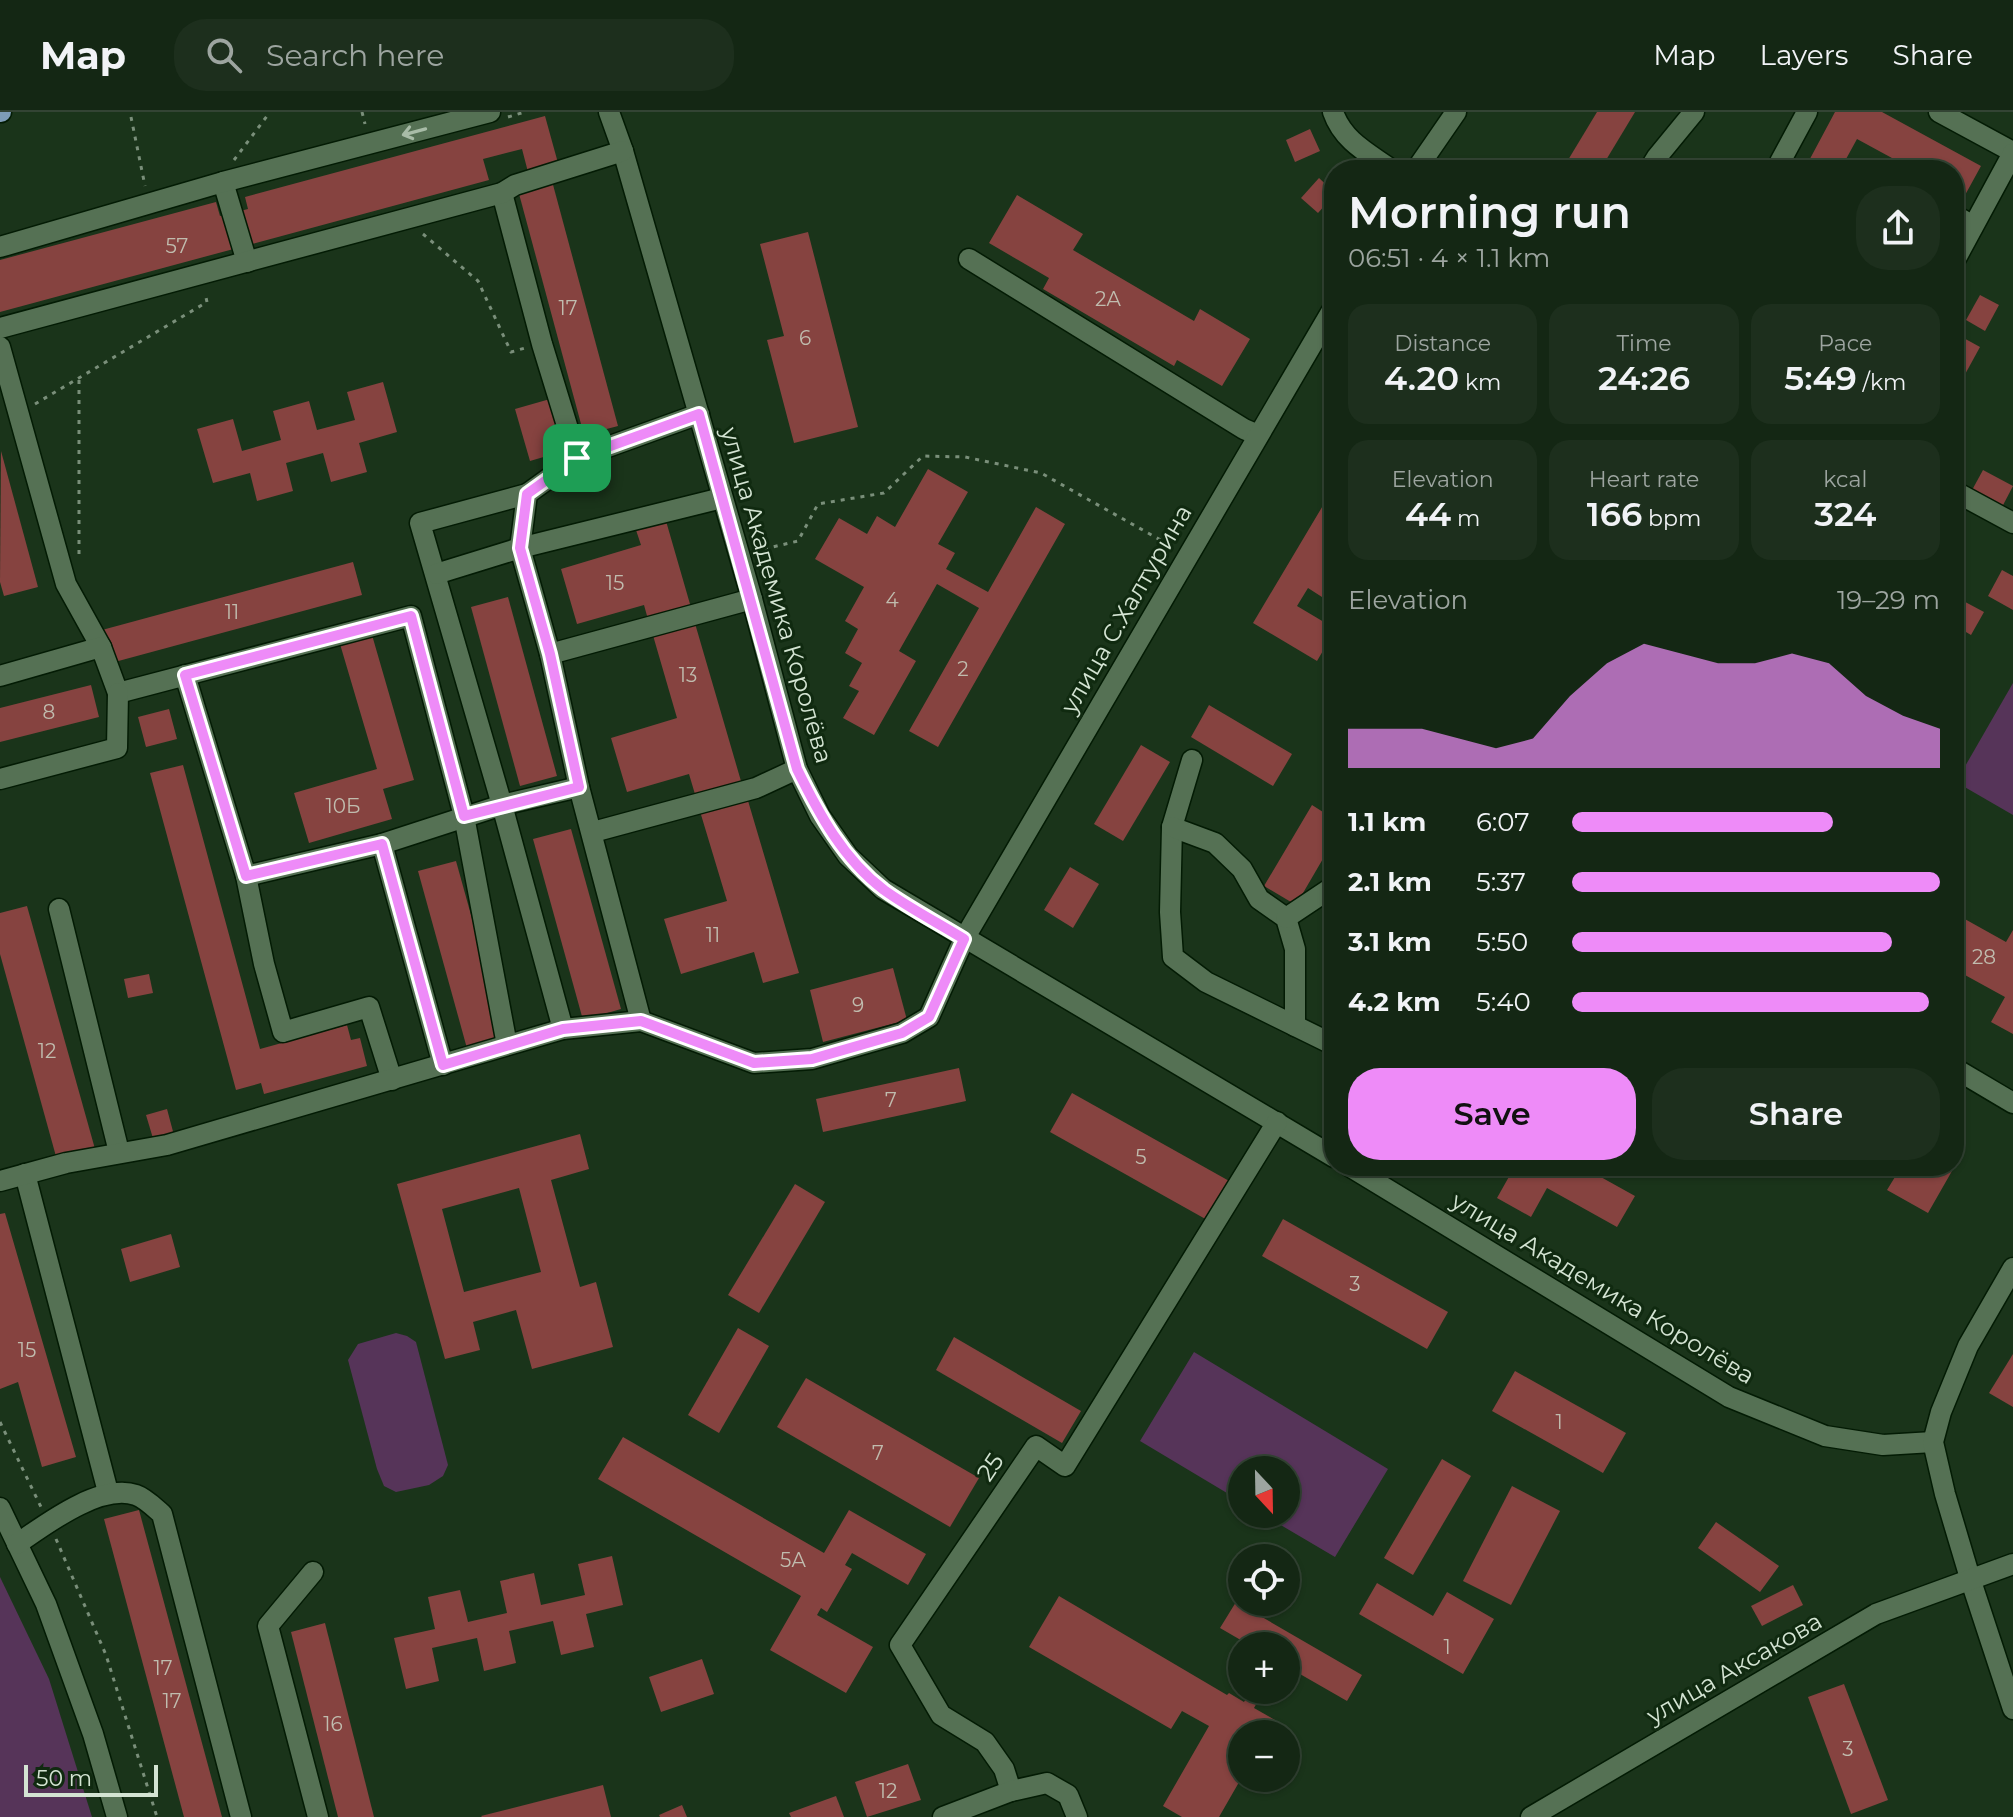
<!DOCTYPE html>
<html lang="en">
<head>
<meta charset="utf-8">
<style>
  body { margin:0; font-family:Montserrat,sans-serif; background:#1d2f1d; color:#f1f3f6; height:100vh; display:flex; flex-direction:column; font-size:30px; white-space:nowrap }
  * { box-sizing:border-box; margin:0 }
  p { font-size:26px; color:#9da5a0 }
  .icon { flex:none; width:44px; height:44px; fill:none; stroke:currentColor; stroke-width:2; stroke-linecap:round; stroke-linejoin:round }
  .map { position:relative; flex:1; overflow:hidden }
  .panel { position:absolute; left:1324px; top:48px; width:640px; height:1016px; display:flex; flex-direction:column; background:#142714; border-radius:32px; box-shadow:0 2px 6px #0004,0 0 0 2px #334434 }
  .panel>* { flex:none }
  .needle { width:52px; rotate:158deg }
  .tools { position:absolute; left:1228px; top:1344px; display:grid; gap:16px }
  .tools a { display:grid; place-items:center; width:72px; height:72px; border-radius:50%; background:#142714; box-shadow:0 2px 6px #0004,0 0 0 2px #334434; font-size:40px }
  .scale { position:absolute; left:24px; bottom:20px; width:134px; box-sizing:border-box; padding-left:8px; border:4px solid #d4e4d3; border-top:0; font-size:22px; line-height:28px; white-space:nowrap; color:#d4e4d3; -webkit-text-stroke:6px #102a10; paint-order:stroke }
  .pin { position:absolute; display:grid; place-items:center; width:68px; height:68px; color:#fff; margin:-34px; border-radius:16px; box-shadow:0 4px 12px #0006 }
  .round { display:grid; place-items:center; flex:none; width:84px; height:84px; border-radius:32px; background:#1d2f1d }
  .head { display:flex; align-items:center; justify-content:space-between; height:136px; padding:0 24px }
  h1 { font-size:44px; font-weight:600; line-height:60px }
  .stats { display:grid; grid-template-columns:repeat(3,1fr); gap:12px; height:136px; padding:8px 24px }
  .stats div { display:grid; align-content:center; border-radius:20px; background:#1d2f1d; text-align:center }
  .stats b { font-size:34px; font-weight:600 }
  .stats small { font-size:22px; font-weight:400 }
  .stats p { font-size:22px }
  .chart { height:224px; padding:16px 24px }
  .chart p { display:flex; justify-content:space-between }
  .chart svg { width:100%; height:144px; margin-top:8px; fill:#ee8bf8; opacity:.7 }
  .cta { display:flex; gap:16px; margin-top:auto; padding:16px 24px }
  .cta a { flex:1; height:92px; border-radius:32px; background:#ee8bf8; color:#111; font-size:32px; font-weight:600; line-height:92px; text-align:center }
  .cta a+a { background:#1d2f1d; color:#f1f3f6 }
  ul { padding:0 24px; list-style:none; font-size:26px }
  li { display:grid; grid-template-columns:128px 96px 1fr; align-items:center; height:60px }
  li i { height:20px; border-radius:10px; background:#ee8bf8 }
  header { display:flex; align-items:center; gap:48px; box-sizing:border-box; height:112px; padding:0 40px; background:#142714; border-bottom:2px solid #334434 }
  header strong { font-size:38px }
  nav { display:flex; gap:44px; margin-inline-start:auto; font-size:28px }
  .search { width:560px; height:72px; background:#1d2f1d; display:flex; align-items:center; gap:20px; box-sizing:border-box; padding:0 28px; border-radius:32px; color:#9da5a0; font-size:30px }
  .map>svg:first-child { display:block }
  .green { fill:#563459 }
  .building { fill:#864340; fill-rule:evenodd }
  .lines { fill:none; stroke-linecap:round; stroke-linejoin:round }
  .minor-casing { stroke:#031b04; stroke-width:23 }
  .major-casing { stroke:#031b04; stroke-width:23 }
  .path { stroke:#7a8f7a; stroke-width:3; stroke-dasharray:4 6; stroke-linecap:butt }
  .minor { stroke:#557154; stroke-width:20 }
  .major { stroke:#7e9cb6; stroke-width:20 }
  .oneway { stroke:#a8bca7 }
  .route-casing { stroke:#fff; stroke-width:16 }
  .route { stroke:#ee8bf8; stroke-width:10 }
  .labels { text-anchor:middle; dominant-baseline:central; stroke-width:6; stroke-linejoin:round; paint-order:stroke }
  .number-label { font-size:20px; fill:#c0bcae }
  .street-label { font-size:24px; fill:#d4e4d3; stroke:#102a10 }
</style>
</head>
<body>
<header>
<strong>Map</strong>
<div class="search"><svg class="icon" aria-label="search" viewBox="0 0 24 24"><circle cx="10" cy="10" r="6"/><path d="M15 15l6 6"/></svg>Search here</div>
<nav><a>Map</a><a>Layers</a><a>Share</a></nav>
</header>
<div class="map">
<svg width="2013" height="1705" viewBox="0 0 2013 1705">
  <rect width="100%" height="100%" fill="#1a341a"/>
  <g class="green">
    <polygon points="2013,571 2013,703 1956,670"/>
    <polygon points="396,1221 407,1224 416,1230 448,1353 443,1364 429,1373 396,1380 384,1374 377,1357 348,1248 358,1232"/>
    <polygon points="1194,1240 1388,1357 1335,1445 1262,1402 1286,1402 1286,1358 1242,1358 1242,1390 1140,1329"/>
    <polygon points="0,1465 49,1567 92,1705 0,1705"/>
  </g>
  <g class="building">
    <polygon points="1597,0 1635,0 1600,58 1562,58"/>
    <polygon points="1835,0 1882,0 1981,54 1964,85 1954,80 1954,58 1914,58 1857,27 1840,58 1804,58"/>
    <polygon points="545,4 558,51 528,60 522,37 483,47 489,68 0,200 0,148 216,90 220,104 248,97 245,85"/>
    <polygon points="1310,17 1320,39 1295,50 1286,28"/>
    <polygon points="1319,66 1334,80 1334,83 1318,101 1301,86"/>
    <polygon points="552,69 618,314 584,323 518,78"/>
    <polygon points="1017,83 1083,122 1073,138 1194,209 1200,197 1250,227 1222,274 1177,248 1174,254 1043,177 1049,166 989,131"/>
    <polygon points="808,120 858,315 794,331 767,228 784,224 760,132"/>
    <polygon points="1980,183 1999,193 1985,219 1966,208"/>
    <polygon points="1960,224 1980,235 1963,266 1954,261 1954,234"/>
    <polygon points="383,270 397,320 359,331 367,360 331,370 323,341 286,351 293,379 257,389 250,361 213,371 197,317 233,307 242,339 281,328 273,299 309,289 317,318 355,308 347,280"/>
    <polygon points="550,287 564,339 530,349 515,297"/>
    <polygon points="1,339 38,475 4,484 0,470"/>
    <polygon points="928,357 968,380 938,432 955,441 946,457 988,480 1036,395 1065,412 938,635 909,619 979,496 937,472 899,539 916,549 874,623 843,606 859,579 849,574 862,551 845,541 858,517 845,509 864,475 815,447 839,406 867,422 877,404 895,415"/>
    <polygon points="1983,358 2013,374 2001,397 1971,380"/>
    <polygon points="1334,375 1334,465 1322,485 1308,476 1297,494 1334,516 1334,520 1317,549 1253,511"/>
    <polygon points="666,409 692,499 649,511 644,493 577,512 561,457 641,433 636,418"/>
    <polygon points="353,450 362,483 111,551 102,518"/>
    <polygon points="2002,458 2013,464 2013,498 1988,484"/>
    <polygon points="1954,484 1984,500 1971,523 1954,513"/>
    <polygon points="508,485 557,664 520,674 471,495"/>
    <polygon points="694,508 743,676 697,689 689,662 627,680 611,626 677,606 652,520"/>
    <polygon points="372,523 414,668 383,677 392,707 309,731 294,681 377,657 340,532"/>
    <polygon points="91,573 99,605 0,630 0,596"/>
    <polygon points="1209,593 1292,642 1273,674 1191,625"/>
    <polygon points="169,597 177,627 146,635 138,605"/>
    <polygon points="1141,633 1170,650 1123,729 1094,712"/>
    <polygon points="183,653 260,937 347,913 351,928 360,926 367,954 264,982 261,971 236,978 150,661"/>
    <polygon points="746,682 799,861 763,871 754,840 681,862 664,807 727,789 699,696"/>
    <polygon points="1312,693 1334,707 1334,751 1324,745 1296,793 1264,774"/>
    <polygon points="571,717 621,897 583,908 533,727"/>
    <polygon points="456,749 506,929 468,940 418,759"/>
    <polygon points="1070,755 1099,772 1073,816 1044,798"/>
    <polygon points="27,794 95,1037 57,1048 0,842 0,801"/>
    <polygon points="1954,801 2006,830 2013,818 2013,922 1991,910 2005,885 1954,857"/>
    <polygon points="893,856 907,908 823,930 810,878"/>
    <polygon points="149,862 153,881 128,886 124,867"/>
    <polygon points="959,956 966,989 823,1020 816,987"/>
    <polygon points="1072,981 1231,1070 1209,1109 1050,1020"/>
    <polygon points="167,997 175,1027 155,1033 146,1003"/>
    <path d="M 580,1022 L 589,1057 L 551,1068 L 580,1175 L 596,1170 L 613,1235 L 532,1257 L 516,1198 L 473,1210 L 480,1238 L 445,1247 L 397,1072 ZM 519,1076 L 541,1160 L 464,1180 L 442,1097 Z"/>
    <polygon points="1515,1054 1581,1054 1635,1084 1617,1115 1547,1076 1531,1105 1497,1086"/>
    <polygon points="1887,1054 1942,1054 1952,1059 1928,1101 1887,1078 1898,1060"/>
    <polygon points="795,1072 825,1090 759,1201 728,1183"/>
    <polygon points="5,1101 76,1345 42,1355 18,1270 0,1277 0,1102"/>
    <polygon points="1283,1107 1448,1200 1427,1237 1262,1144"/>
    <polygon points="171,1122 180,1155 130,1170 121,1137"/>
    <polygon points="738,1216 769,1234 719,1321 688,1303"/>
    <polygon points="954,1225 1081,1299 1062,1331 936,1258"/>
    <polygon points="2013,1242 2013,1295 1989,1281"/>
    <polygon points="1515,1259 1626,1321 1603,1361 1492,1299"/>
    <polygon points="806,1266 979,1366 950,1415 777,1315"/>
    <polygon points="623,1325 824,1441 849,1398 926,1442 908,1473 852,1441 845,1453 852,1457 827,1500 821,1496 817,1503 873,1535 846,1581 770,1538 801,1484 598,1367"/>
    <polygon points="1442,1347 1471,1364 1413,1463 1384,1446"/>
    <polygon points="1512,1374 1560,1399 1511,1493 1463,1469"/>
    <polygon points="139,1398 222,1705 184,1705 104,1407"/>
    <polygon points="1716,1410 1779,1454 1760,1480 1698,1436"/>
    <polygon points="612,1444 623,1493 586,1502 594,1535 561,1543 553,1509 509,1519 516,1551 484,1559 477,1526 432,1536 439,1569 406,1577 394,1526 435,1517 428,1485 460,1478 468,1510 507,1501 500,1469 534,1461 541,1493 585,1483 578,1452"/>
    <polygon points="1377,1471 1433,1504 1447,1480 1494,1507 1463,1562 1359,1502"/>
    <polygon points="1793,1473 1803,1493 1762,1514 1751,1494"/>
    <polygon points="1059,1484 1227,1583 1229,1581 1244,1590 1251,1578 1264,1578 1254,1596 1275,1608 1267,1622 1242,1622 1242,1665 1219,1705 1182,1705 1163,1694 1209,1614 1182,1599 1171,1617 1029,1535"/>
    <polygon points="1236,1490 1362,1563 1347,1589 1286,1554 1286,1534 1251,1534 1220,1516"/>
    <polygon points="325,1511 374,1705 338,1705 291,1520"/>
    <polygon points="702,1547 714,1582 661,1600 649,1565"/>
    <polygon points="1844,1572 1888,1688 1851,1702 1808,1585"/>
    <polygon points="908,1652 921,1688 867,1705 855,1670"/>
    <polygon points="603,1673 611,1705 482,1705 481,1704"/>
    <polygon points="836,1684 844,1705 791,1705 789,1701"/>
    <polygon points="682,1693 687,1705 660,1705 659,1703"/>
  </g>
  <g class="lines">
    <defs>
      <g id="minor">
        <polyline points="609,0 623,39 752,487 797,657 820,704 848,744 883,777 1334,1045"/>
        <path d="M 1333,0 C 1343,29 1368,41 1392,58"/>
        <polyline points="1939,0 2013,40"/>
        <polyline points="1416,58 1456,0"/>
        <polyline points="1649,58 1657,45 1694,0"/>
        <polyline points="1780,58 1780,50 1807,0"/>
        <polyline points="223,70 247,150"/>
        <polyline points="502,81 542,232 577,346"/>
        <polyline points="1954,103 1973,114"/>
        <polyline points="0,135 223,70 490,0"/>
        <polyline points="969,147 1244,317 1258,323"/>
        <polyline points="1954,150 2013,41"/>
        <polyline points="0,216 502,81 515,73 623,39"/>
        <polyline points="0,235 66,472 101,535"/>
        <polyline points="1954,379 2013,411"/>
        <polyline points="527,382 420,411 502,693 563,917"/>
        <polyline points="436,462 520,436 722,386"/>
        <polyline points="550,542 752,487"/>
        <polyline points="185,563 246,764 382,732 502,693 579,675"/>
        <polyline points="0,564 101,535 118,581 411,504 464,704 507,933"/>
        <polyline points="1192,648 1172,715 1170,800 1173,845 1206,870 1334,933"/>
        <polyline points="0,667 117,636 118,581"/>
        <polyline points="1172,715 1215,731 1242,757 1259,787 1286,806 1295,837 1295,914"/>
        <polyline points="593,720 756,676 797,657"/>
        <polyline points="382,732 443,953"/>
        <polyline points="246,764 264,852 283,920 369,895 392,968"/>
        <polyline points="59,797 119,1040"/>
        <polyline points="1286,806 1334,774"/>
        <polyline points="641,909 579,675 550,542 520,436 527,382 577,346 699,302"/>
        <polyline points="1954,956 2013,991"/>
        <polyline points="1349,1054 1729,1285 1825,1324 1883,1333 1933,1330"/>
        <polyline points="25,1062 108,1380"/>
        <polyline points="0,1069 66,1051 167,1033 563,917 641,909 754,951 812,947 902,921 929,905 964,827 1334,195"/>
        <polyline points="2013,1156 1968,1234 1941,1300 1933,1330 1945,1382 1970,1466 2013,1597"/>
        <polyline points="0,1396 46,1492 93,1622 117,1705"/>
        <path d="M 17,1432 C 46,1412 100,1371 136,1383 C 145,1386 155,1396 162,1402 L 241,1705"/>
        <polyline points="313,1460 268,1514 318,1705"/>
        <polyline points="1011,1679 1004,1657 985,1630 941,1603 900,1533 1036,1334 1065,1354 1277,1010"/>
        <polyline points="943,1705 1011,1679 1047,1671 1068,1683 1077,1705"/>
        <polyline points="1531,1705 1876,1502 2013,1452"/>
      </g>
      <polyline id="major" points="0,0 1,0"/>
    </defs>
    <use href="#minor" class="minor-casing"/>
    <use href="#major" class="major-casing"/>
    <g class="path">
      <polyline points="362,0 365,12"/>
      <polyline points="131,5 145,74"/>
      <polyline points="508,5 525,0"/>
      <polyline points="234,48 270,0"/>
      <polyline points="423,122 478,169 511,240 525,236"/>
      <polyline points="1326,177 1334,162"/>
      <polyline points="35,292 207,190 205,181"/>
      <polyline points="764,437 798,429 818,392 884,381 923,344 965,345 1041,361 1173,435"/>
      <polyline points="79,442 79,266"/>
      <polyline points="0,1310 41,1395"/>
      <polyline points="56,1427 106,1543 157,1705"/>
    </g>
    <use href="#minor" class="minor"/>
    <use href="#major" class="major"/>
  </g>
  <defs><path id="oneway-shaft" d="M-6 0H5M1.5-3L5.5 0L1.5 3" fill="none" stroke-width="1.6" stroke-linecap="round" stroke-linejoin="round" transform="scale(2)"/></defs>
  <use class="oneway" href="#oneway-shaft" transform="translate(414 20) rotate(165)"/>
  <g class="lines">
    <defs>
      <path id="route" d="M 699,302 L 797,657 C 819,702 843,747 884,778 C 909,796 938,811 964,827 L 929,905 L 902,921 L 812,947 L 754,951 L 641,909 L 563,917 L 443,953 L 382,732 L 246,764 L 185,563 L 411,504 L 464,704 L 579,675 L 550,542 L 520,436 L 527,382 L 577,346 Z"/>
    </defs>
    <use href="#route" class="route-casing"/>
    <use href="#route" class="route"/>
  </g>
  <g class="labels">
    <g class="number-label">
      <text x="177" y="134">57</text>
      <text x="1108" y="187">2А</text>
      <text x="568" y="196">17</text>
      <text x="805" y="226">6</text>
      <text x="615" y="471">15</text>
      <text x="892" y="488">4</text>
      <text x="232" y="500">11</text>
      <text x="963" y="557">2</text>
      <text x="688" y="563">13</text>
      <text x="49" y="600">8</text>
      <text x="343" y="694">10Б</text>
      <text x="713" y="823">11</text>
      <text x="1984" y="845">28</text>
      <text x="858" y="893">9</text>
      <text x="47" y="939">12</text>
      <text x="891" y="988">7</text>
      <text x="1141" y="1045">5</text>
      <text x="1355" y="1172">3</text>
      <text x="27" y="1238">15</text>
      <text x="1559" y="1310">1</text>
      <text x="878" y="1341">7</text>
      <text x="793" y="1448">5А</text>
      <text x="1447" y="1535">1</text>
      <text x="163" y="1556">17</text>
      <text x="172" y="1589">17</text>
      <text x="333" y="1612">16</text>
      <text x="1848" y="1637">3</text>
      <text x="888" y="1679">12</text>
    </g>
    <g class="street-label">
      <text transform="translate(777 483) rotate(74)">улица Академика Королёва</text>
      <text transform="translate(1126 497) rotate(-60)">улица С.Халтурина</text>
      <text transform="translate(1603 1176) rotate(31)">улица Академика Королёва</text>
      <text transform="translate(990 1355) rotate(-56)">25</text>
      <text transform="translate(1734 1556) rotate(-30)">улица Аксакова</text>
    </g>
  </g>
</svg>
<div class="tools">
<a><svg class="needle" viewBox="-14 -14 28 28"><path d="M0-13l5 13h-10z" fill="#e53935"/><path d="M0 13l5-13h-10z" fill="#9da5a0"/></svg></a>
<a><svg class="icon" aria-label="locate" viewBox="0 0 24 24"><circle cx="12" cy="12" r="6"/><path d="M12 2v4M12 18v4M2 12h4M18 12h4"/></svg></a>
<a>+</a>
<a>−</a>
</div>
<div class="scale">50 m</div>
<div class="pin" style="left:577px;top:346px;background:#1e9e55"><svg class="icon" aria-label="arrive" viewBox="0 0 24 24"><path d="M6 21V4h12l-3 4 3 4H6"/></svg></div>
<section class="panel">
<div class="head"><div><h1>Morning run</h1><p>06:51 · 4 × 1.1 km</p></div><a class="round"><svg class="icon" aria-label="share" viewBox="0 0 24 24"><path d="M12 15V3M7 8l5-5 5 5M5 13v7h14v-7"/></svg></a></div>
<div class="stats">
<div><p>Distance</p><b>4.20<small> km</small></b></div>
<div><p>Time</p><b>24:26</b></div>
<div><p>Pace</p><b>5:49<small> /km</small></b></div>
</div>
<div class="stats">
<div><p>Elevation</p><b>44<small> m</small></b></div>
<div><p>Heart rate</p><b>166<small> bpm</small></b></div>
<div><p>kcal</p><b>324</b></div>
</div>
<div class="chart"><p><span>Elevation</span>19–29 m</p>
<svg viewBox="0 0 160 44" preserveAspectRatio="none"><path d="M0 44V32L10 32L20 32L30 35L40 38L50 35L60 22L70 12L80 6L90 9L100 12L110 12L120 9L130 12L140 22L150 28L160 32V44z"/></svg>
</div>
<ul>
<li><b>1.1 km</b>6:07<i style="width:71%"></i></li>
<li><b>2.1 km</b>5:37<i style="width:100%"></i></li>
<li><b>3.1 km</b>5:50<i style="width:87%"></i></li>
<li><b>4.2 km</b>5:40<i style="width:97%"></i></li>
</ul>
<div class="cta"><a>Save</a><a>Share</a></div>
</section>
</div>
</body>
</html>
